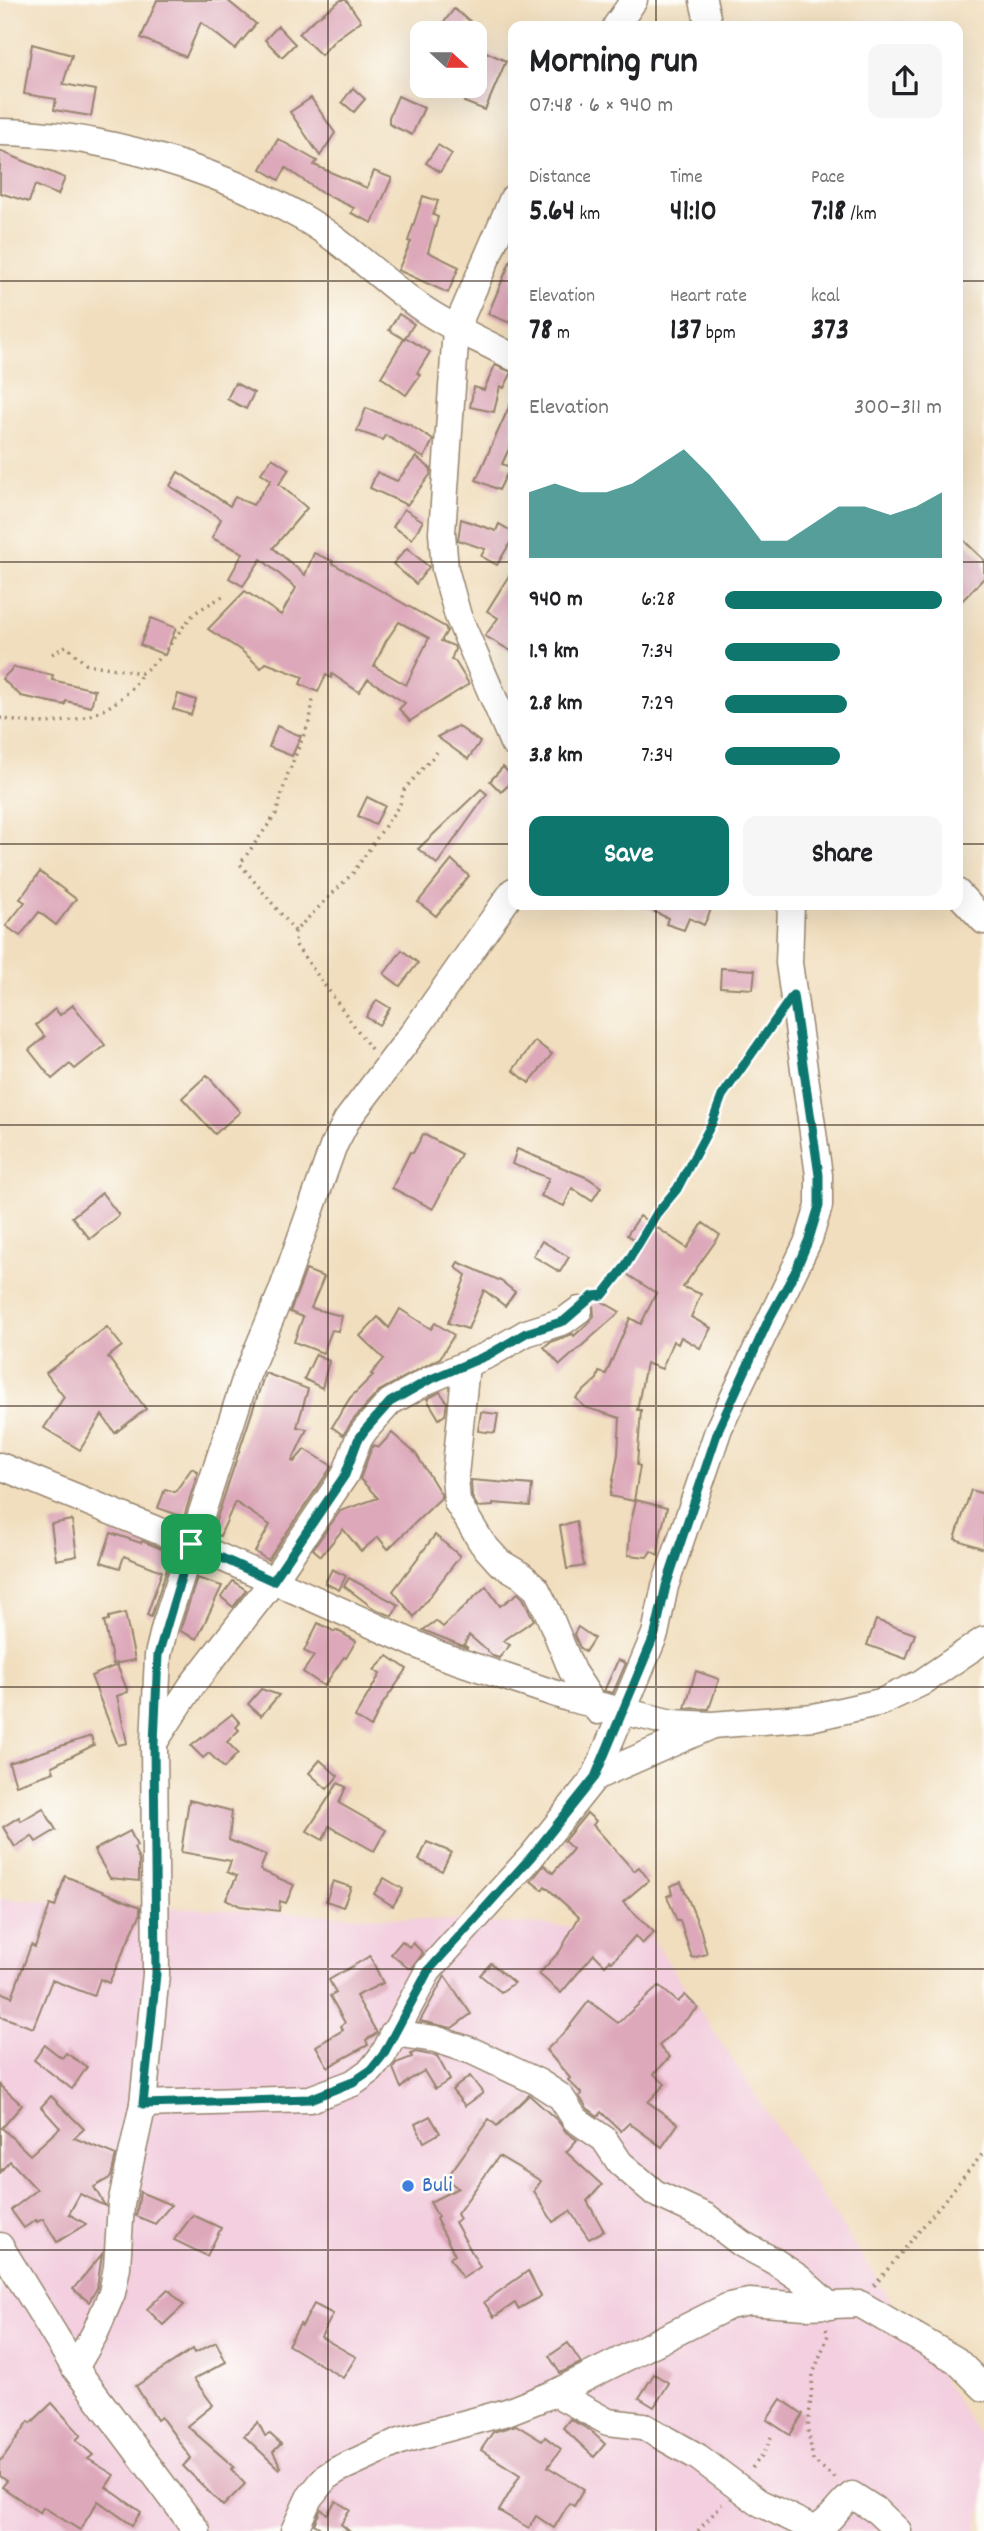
<!DOCTYPE html>
<html lang="en">
<head>
<meta charset="utf-8">
<style>
  body { margin:0; font-family:Dekko,sans-serif; background:#f6f6f6; color:#202124; height:100vh; display:flex; flex-direction:column; font-size:26px; white-space:nowrap }
  * { box-sizing:border-box; margin:0 }
  p { font-size:23px; color:#757577 }
  .icon { flex:none; width:38px; height:38px; fill:none; stroke:currentColor; stroke-width:2; stroke-linecap:round; stroke-linejoin:round }
  .map { position:relative; flex:1; overflow:hidden }
  .side { position:absolute; left:508px; top:21px; width:455px; height:889px; display:flex; flex-direction:column; background:#fff; border-radius:14px; box-shadow:0 7px 28px #0002 }
  .side>* { flex:none }
  .needle { width:46px; rotate:111deg }
  .fabs { position:absolute; left:410px; top:21px; display:grid; gap:14px }
  .fabs a { display:grid; place-items:center; width:77px; height:77px; border-radius:14px; background:#fff; box-shadow:0 7px 28px #0002; font-size:35px }
  .pin { position:absolute; display:grid; place-items:center; width:60px; height:60px; color:#fff; margin:-30px; border-radius:14px; box-shadow:0 4px 10px #0006 }
  .round { display:grid; place-items:center; flex:none; width:74px; height:74px; border-radius:14px; background:#f6f6f6 }
  .overview { display:flex; align-items:center; justify-content:space-between; height:119px; padding:0 21px }
  h1 { font-size:38px; font-weight:700; line-height:52px }
  .stats { display:grid; grid-template-columns:repeat(3,1fr); gap:10px; height:119px; padding:7px 21px }
  .stats div { display:grid; align-content:center }
  .stats b { font-size:30px; font-weight:700 }
  .stats small { font-size:19px; font-weight:400 }
  .stats p { font-size:19px }
  .chart { height:196px; padding:14px 21px }
  .chart p { display:flex; justify-content:space-between }
  .chart svg { width:100%; height:126px; margin-top:7px; fill:#0f766e; opacity:.7 }
  .action { display:flex; gap:14px; margin-top:auto; padding:14px 21px }
  .action a { flex:1; height:80px; border-radius:14px; background:#0f766e; color:#fff; font-size:28px; font-weight:700; line-height:80px; text-align:center }
  .action a+a { background:#f6f6f6; color:#202124 }
  ul { padding:0 21px; list-style:none; font-size:23px }
  li { display:grid; grid-template-columns:112px 84px 1fr; align-items:center; height:52px }
  li i { height:18px; border-radius:9px; background:#0f766e }
  .map>svg:first-child { display:block }
  .built { fill:#f3cfdf }
  .building { fill:#dda8ba; fill-rule:evenodd }
  .lines { fill:none; stroke-linecap:round; stroke-linejoin:round }
  .minor-casing { stroke:#96846e; stroke-width:29 }
  .path { stroke:#96846e; stroke-width:3.5; stroke-dasharray:2 5; stroke-linecap:butt }
  .minor { stroke:#fff; stroke-width:26 }
  .route-casing { stroke:#fff; stroke-width:14 }
  .route { stroke:#0f766e; stroke-width:9 }
  .grid { fill:none; stroke:#3b2a1e; stroke-width:2; stroke-opacity:0.55 }
  .shop-dot { fill:#3f7fe0; stroke:#fdfcf7; stroke-width:2.5 }
  .labels { text-anchor:middle; dominant-baseline:central; stroke-width:5; stroke-linejoin:round; paint-order:stroke }
  .shop-label { font-size:23px; fill:#366cbe; stroke:#fdfcf7; text-anchor:start }
</style>
</head>
<body>
<div class="map">
<svg width="984" height="2531" viewBox="0 0 984 2531">
  <rect width="100%" height="100%" fill="#fdfcf7"/>
  <filter id="ink" filterUnits="userSpaceOnUse"><feTurbulence type="fractalNoise" baseFrequency=".0143" numOctaves="2"/><feDisplacementMap in="SourceGraphic" scale="14" xChannelSelector="R" yChannelSelector="G"/><feConvolveMatrix kernelMatrix="1 2 1 2 8 2 1 2 1" color-interpolation-filters="sRGB"/></filter>
  <filter id="wash" filterUnits="userSpaceOnUse"><feTurbulence type="fractalNoise" baseFrequency=".00686" numOctaves="4" result="noise"/><feDisplacementMap in="SourceGraphic" scale="28" xChannelSelector="R" yChannelSelector="G"/><feGaussianBlur stdDeviation="1.57" result="paint"/><feColorMatrix in="noise" values="0 0 0 0 0 0 0 0 0 0 0 0 0 0 0 0 0 1.4 0 .05"/><feComposite in="paint" operator="in"/></filter>
  <g filter="url(#wash)">
    <rect width="100%" height="100%" fill="#f1debe"/>
    <polygon class="built" points="0,1899 647,1930 984,2442 984,2502 977,2531 0,2531"/>
    <g id="blocks">
      <g class="building">
        <polygon points="157,0 227,0 256,24 235,49 201,22 186,57 141,38"/>
        <polygon points="341,0 346,0 361,21 336,39 321,55 299,34 310,23"/>
        <polygon points="454,9 470,21 461,33 436,33"/>
        <polygon points="278,26 295,44 282,57 265,40"/>
        <polygon points="32,44 72,55 63,84 96,90 91,116 54,110 56,99 24,94"/>
        <polygon points="486,52 506,61 485,110 464,102 471,86 474,86 474,79"/>
        <polygon points="353,88 365,99 354,112 342,102"/>
        <polygon points="398,96 424,108 412,135 389,124 389,117"/>
        <polygon points="311,98 335,133 320,156 290,112"/>
        <polygon points="278,139 317,161 314,165 367,188 374,171 392,178 372,223 351,213 354,208 320,192 286,168 279,180 261,169"/>
        <polygon points="438,145 452,154 440,172 426,163"/>
        <polygon points="0,151 65,178 58,195 35,185 29,202 0,193"/>
        <polygon points="423,196 438,201 433,215 438,217 428,252 459,267 448,293 398,270 411,242 408,241"/>
        <polygon points="513,255 513,324 488,314"/>
        <polygon points="399,314 414,324 404,339 389,330"/>
        <polygon points="405,337 430,352 417,373 420,375 406,395 381,377"/>
        <polygon points="495,365 512,372 504,388 500,386 494,412 470,407 474,387 484,390"/>
        <polygon points="235,383 254,393 246,409 227,399"/>
        <polygon points="513,398 513,440 502,464 510,467 499,490 476,480"/>
        <polygon points="366,408 410,425 433,440 424,458 385,435 383,440 357,431"/>
        <polygon points="416,457 431,469 430,475 407,505 370,488 377,472 397,481"/>
        <path d="M 272,458 L 289,469 L 279,484 L 307,508 L 273,548 L 305,575 L 314,553 L 333,561 L 332,563 L 445,627 L 447,631 L 441,641 L 454,646 L 455,649 L 451,660 L 455,661 L 469,684 L 410,721 L 399,709 L 405,703 L 368,679 L 359,692 L 332,674 L 331,678 L 326,675 L 318,692 L 300,684 L 303,677 L 266,663 L 261,668 L 242,651 L 208,629 L 245,591 L 281,615 L 296,588 L 261,559 L 243,586 L 229,578 L 243,553 L 212,538 L 221,519 L 170,486 L 178,472 L 230,506 L 235,497 L 253,505 L 271,480 L 261,473 ZM 399,622 L 429,638 L 406,685 L 374,666 L 386,641 Z"/>
        <polygon points="404,509 423,521 412,539 393,527"/>
        <polygon points="461,519 496,531 499,524 513,532 513,538 497,565 481,556 485,549 458,540"/>
        <polygon points="957,534 984,560 984,578 957,606"/>
        <polygon points="407,548 429,567 416,584 393,564"/>
        <polygon points="513,569 513,652 485,636 498,618 487,611"/>
        <polygon points="151,618 176,628 165,655 140,645"/>
        <polygon points="14,667 53,675 52,680 95,690 91,707 66,701 65,705 21,696 2,679"/>
        <polygon points="178,694 196,700 191,715 173,709"/>
        <polygon points="277,726 301,736 292,756 269,747"/>
        <polygon points="458,726 480,742 468,759 437,737"/>
        <polygon points="503,767 513,777 513,781 501,792 490,781"/>
        <polygon points="481,789 487,794 437,864 418,849"/>
        <polygon points="367,797 385,806 375,825 358,816"/>
        <polygon points="452,860 469,876 436,916 418,902"/>
        <polygon points="40,872 76,899 56,925 39,912 20,936 6,926 25,902 20,899"/>
        <polygon points="640,905 713,905 704,925 689,918 684,930 666,924 668,918"/>
        <polygon points="402,950 418,963 400,986 384,974"/>
        <polygon points="721,968 755,970 753,989 720,987"/>
        <polygon points="377,1000 390,1008 379,1025 366,1017"/>
        <polygon points="73,1005 105,1045 75,1069 70,1064 52,1079 29,1050 45,1037 36,1025 55,1009 60,1015"/>
        <polygon points="535,1041 552,1054 529,1083 513,1070"/>
        <polygon points="207,1075 240,1112 215,1134 182,1098"/>
        <polygon points="423,1134 461,1154 433,1209 392,1188 410,1152 413,1153"/>
        <polygon points="517,1149 588,1178 601,1187 592,1201 572,1188 564,1206 541,1196 549,1178 512,1164"/>
        <polygon points="102,1193 119,1215 90,1239 72,1217"/>
        <polygon points="640,1216 687,1248 703,1223 720,1235 683,1287 701,1294 691,1317 711,1328 700,1348 681,1337 678,1344 673,1341 662,1369 646,1363 637,1410 641,1410 637,1465 640,1466 634,1501 610,1496 618,1454 620,1418 584,1407 576,1398 597,1379 599,1372 606,1374 630,1318 641,1324 656,1293 622,1271 640,1243 627,1235"/>
        <polygon points="542,1241 569,1257 560,1272 533,1256"/>
        <polygon points="458,1262 501,1281 515,1292 505,1306 484,1290 468,1329 448,1323 466,1275 455,1267"/>
        <polygon points="306,1270 324,1277 311,1308 342,1316 338,1331 332,1330 323,1353 294,1342 303,1317 290,1312"/>
        <polygon points="596,1298 620,1312 560,1365 544,1347 550,1342 573,1334 574,1336 588,1323 594,1316 593,1303"/>
        <polygon points="400,1309 431,1329 435,1323 454,1335 440,1358 379,1391 353,1420 343,1435 332,1427 350,1398 373,1375 371,1374 384,1359 360,1336 378,1317 389,1328"/>
        <polygon points="107,1327 122,1346 108,1357 146,1409 115,1433 102,1415 80,1450 44,1428 64,1397 46,1373"/>
        <polygon points="316,1354 329,1361 322,1388 304,1379"/>
        <polygon points="265,1373 308,1389 297,1427 307,1429 292,1461 294,1462 305,1449 332,1466 268,1560 255,1552 270,1525 235,1502 220,1536 212,1533"/>
        <polygon points="440,1392 447,1402 445,1415 439,1419 427,1399"/>
        <polygon points="481,1412 498,1414 495,1433 478,1431"/>
        <polygon points="392,1433 416,1454 441,1494 441,1498 388,1549 378,1537 361,1551 343,1529 321,1556 313,1549 340,1511 378,1498 360,1479 372,1447 374,1445 378,1448"/>
        <polygon points="192,1468 198,1472 184,1517 158,1508 165,1489 175,1492"/>
        <polygon points="471,1480 532,1485 530,1506 493,1503 493,1506 478,1507 472,1497"/>
        <polygon points="971,1490 984,1494 984,1549 955,1539"/>
        <polygon points="636,1500 667,1508 660,1537 658,1555 651,1551 647,1557 628,1555 630,1526"/>
        <polygon points="72,1520 77,1556 56,1560 51,1524"/>
        <polygon points="576,1521 584,1566 567,1569 560,1526"/>
        <polygon points="111,1533 141,1543 142,1541 172,1553 151,1617 147,1615 162,1571 124,1556 120,1568 101,1562"/>
        <polygon points="435,1535 460,1556 414,1617 393,1591"/>
        <polygon points="332,1569 346,1576 339,1590 325,1583"/>
        <polygon points="197,1578 222,1586 197,1639 180,1631"/>
        <polygon points="349,1578 399,1605 392,1616 373,1608 344,1586"/>
        <polygon points="233,1581 246,1590 233,1607 221,1597"/>
        <polygon points="486,1586 500,1606 518,1593 523,1598 534,1620 503,1641 510,1645 499,1658 493,1656 469,1635 464,1645 468,1648 423,1630 436,1621 443,1627"/>
        <polygon points="125,1613 135,1660 113,1664 104,1621 109,1620 109,1617"/>
        <polygon points="876,1620 915,1634 906,1659 867,1645"/>
        <polygon points="318,1623 335,1632 336,1630 356,1641 346,1658 344,1657 324,1686 303,1672 314,1656 304,1651"/>
        <polygon points="578,1627 594,1638 585,1652 580,1648 574,1634"/>
        <polygon points="388,1656 407,1669 382,1705 371,1727 355,1717 380,1674 374,1670"/>
        <polygon points="618,1660 626,1663 613,1693 604,1691"/>
        <polygon points="117,1665 128,1692 117,1696 127,1743 118,1745 91,1676"/>
        <polygon points="696,1671 719,1679 709,1709 685,1708"/>
        <polygon points="261,1689 279,1695 261,1716 248,1704"/>
        <polygon points="232,1714 240,1723 236,1727 239,1730 227,1742 238,1753 224,1768 209,1753 203,1758 191,1746"/>
        <polygon points="91,1736 94,1745 52,1766 54,1772 16,1785 9,1763"/>
        <polygon points="320,1760 338,1776 327,1789 309,1773"/>
        <polygon points="338,1783 346,1787 339,1803 386,1830 374,1851 329,1826 323,1840 307,1831"/>
        <polygon points="189,1800 232,1811 229,1840 266,1855 260,1870 294,1885 286,1903 280,1901 279,1911 240,1906 226,1899 237,1876 227,1872 231,1861 181,1852"/>
        <polygon points="43,1808 56,1830 36,1842 32,1836 15,1847 3,1827 19,1817 21,1821"/>
        <polygon points="587,1813 596,1821 593,1825 634,1871 639,1867 649,1880 623,1902 654,1932 642,1944 635,1936 612,1962 610,1960 605,1965 594,1954 561,1993 539,1974 560,1951 579,1917 545,1886 542,1890 531,1881 544,1865 553,1873 573,1849 564,1841"/>
        <polygon points="130,1831 137,1846 134,1848 139,1860 139,1881 110,1878 94,1850"/>
        <polygon points="427,1842 451,1852 442,1871 419,1860"/>
        <polygon points="65,1876 140,1907 140,1915 109,1983 100,1979 94,1996 52,1980 33,2028 0,2016 0,1992 12,1997 31,1945 35,1947 50,1905 55,1907"/>
        <polygon points="384,1878 403,1889 393,1906 374,1894"/>
        <polygon points="333,1881 351,1887 343,1907 326,1901"/>
        <polygon points="681,1882 700,1928 707,1954 692,1958 680,1921 677,1921 667,1896 672,1894 670,1886"/>
        <polygon points="402,1941 409,1947 413,1943 423,1953 412,1968 408,1968 391,1954"/>
        <polygon points="370,1956 383,1983 356,1996 377,2033 366,2040 368,2045 328,2067 316,2046 343,2030 341,2026 345,2023 330,1996 336,1993 329,1980"/>
        <polygon points="491,1963 514,1983 501,1992 480,1975"/>
        <polygon points="445,1976 471,2014 452,2028 420,2021"/>
        <polygon points="659,1986 678,2002 685,1995 698,2008 659,2046 670,2057 654,2074 665,2084 648,2102 678,2124 662,2147 629,2123 621,2131 601,2112 598,2116 587,2108 579,2096 582,2094 568,2080 570,2078 546,2050 564,2033 589,2001 618,2023"/>
        <polygon points="45,2045 62,2058 66,2053 87,2067 72,2089 34,2060"/>
        <polygon points="415,2052 437,2056 450,2080 435,2089 424,2071 409,2080 401,2088 393,2068 396,2063 412,2057 411,2054"/>
        <polygon points="470,2076 483,2093 465,2106 452,2090"/>
        <polygon points="0,2085 22,2105 2,2128 30,2155 60,2128 41,2107 51,2096 84,2129 74,2138 116,2155 111,2177 94,2187 105,2206 80,2194 69,2214 86,2224 57,2242 43,2219 37,2222 36,2220 24,2228 11,2210 37,2190 10,2161 0,2172"/>
        <polygon points="529,2095 557,2120 566,2132 577,2140 566,2152 602,2185 587,2201 604,2231 589,2239 570,2211 553,2222 534,2191 541,2181 499,2156 457,2214 460,2219 455,2222 480,2267 463,2278 450,2258 455,2255 436,2219 438,2217 430,2202 458,2188 446,2179 489,2119 497,2126"/>
        <polygon points="430,2116 440,2133 424,2142 415,2124"/>
        <polygon points="140,2192 171,2205 155,2224 136,2216"/>
        <polygon points="193,2215 221,2228 207,2256 174,2240"/>
        <polygon points="102,2254 97,2288 89,2302 73,2289"/>
        <polygon points="528,2271 541,2296 518,2309 515,2303 494,2317 484,2302"/>
        <polygon points="168,2289 184,2305 163,2325 147,2309"/>
        <polygon points="314,2304 333,2314 321,2337 356,2357 343,2378 288,2345 300,2324 302,2326"/>
        <polygon points="216,2342 226,2362 194,2379 213,2405 187,2426 234,2467 231,2469 245,2484 223,2506 183,2466 191,2458 161,2417 157,2420 136,2386 193,2349 195,2353"/>
        <polygon points="568,2343 581,2363 560,2373 549,2356"/>
        <polygon points="654,2374 669,2383 654,2407 639,2398"/>
        <polygon points="781,2399 803,2414 790,2435 767,2420"/>
        <polygon points="52,2403 81,2435 76,2440 93,2455 88,2459 114,2475 106,2487 141,2512 132,2525 98,2501 80,2530 43,2507 40,2513 2,2487 7,2481 0,2476 0,2462 29,2421 31,2423"/>
        <polygon points="570,2419 590,2430 605,2444 594,2457 563,2428"/>
        <polygon points="258,2422 265,2436 270,2434 281,2444 273,2452 281,2467 279,2469 244,2436"/>
        <polygon points="516,2425 542,2441 545,2437 561,2449 548,2467 584,2489 574,2506 569,2503 554,2528 536,2516 529,2528 499,2511 520,2475 481,2450 493,2432"/>
        <polygon points="336,2501 350,2510 341,2524 349,2531 316,2531 319,2527 314,2524 321,2509 327,2514"/>
      </g>
    </g>
  </g>
  <g filter="url(#ink)">
    <use href="#blocks" fill-opacity="0" stroke="#96846e" stroke-width="2"/>
    <g class="lines">
      <defs>
        <g id="minor">
          <polyline points="703,0 709,26"/>
          <polyline points="616,26 634,0"/>
          <path d="M 0,132 C 99,133 219,169 305,219 C 346,243 380,279 419,306 C 448,327 482,340 513,357"/>
          <polyline points="513,198 456,329 442,533 445,569 458,616 513,743"/>
          <polyline points="957,892 984,921"/>
          <polyline points="466,1365 455,1476 457,1502 482,1543 499,1562 521,1575 536,1588 547,1610 572,1671 598,1711"/>
          <polyline points="0,1466 191,1544 440,1655 568,1698 672,1723 712,1725 814,1717 881,1702 921,1683 984,1640"/>
          <polyline points="155,1741 192,1685 273,1581 345,1475 358,1440 365,1430 390,1402 429,1380 488,1355 526,1333 564,1321 579,1310"/>
          <polyline points="595,1777 655,1634 665,1586 719,1428 809,1239 819,1206 819,1175 789,963 791,905"/>
          <polyline points="393,2033 435,2039 472,2051 538,2082 561,2097 575,2119 604,2139 620,2163 655,2193 707,2217 742,2244 774,2261 799,2278 830,2306"/>
          <polyline points="143,2104 310,2099 353,2083 371,2070 383,2055 428,1971 531,1857 595,1777 711,1726"/>
          <polyline points="0,2246 75,2368 197,2531"/>
          <polyline points="75,2368 95,2333 112,2293 117,2267 121,2204 143,2104 156,1974 154,1743 158,1655 165,1626 246,1377 282,1291 333,1147 347,1120 416,1029 513,891"/>
          <path d="M 555,2393 L 608,2422 L 643,2426 L 698,2457 L 758,2502 L 814,2529 C 831,2523 838,2505 852,2495 L 877,2511 L 898,2531"/>
          <polyline points="294,2531 309,2498 326,2477 337,2470 400,2441 507,2412 555,2393 729,2306 749,2302 806,2306 860,2304 956,2360 984,2388"/>
        </g>
      </defs>
      <use href="#minor" class="minor-casing"/>
      <g class="path">
        <path d="M 52,654 L 66,646 L 86,664 L 141,673 C 165,658 175,634 193,615 C 202,607 216,601 226,594"/>
        <path d="M 0,718 C 43,728 97,724 129,691 C 135,685 139,681 141,673"/>
        <polyline points="295,931 240,864 276,814 287,776 310,720 313,700"/>
        <polyline points="371,1049 295,944 295,931 353,873 400,804 404,790 439,750"/>
        <polyline points="598,1296 603,1295 624,1267 657,1213 677,1189 712,1123 722,1096 775,1023"/>
        <polyline points="874,2286 984,2152"/>
        <polyline points="826,2329 828,2335 813,2374 808,2429 813,2460 836,2479"/>
        <polyline points="752,2468 764,2453 771,2437"/>
        <polyline points="698,2531 722,2504"/>
      </g>
      <use href="#minor" class="minor"/>
    </g>
  </g>
  <g class="lines" filter="url(#ink)">
    <defs>
      <polygon id="route" points="793,995 819,1175 819,1206 809,1239 795,1272 769,1319 719,1428 666,1586 655,1634 595,1777 531,1857 428,1971 383,2055 371,2070 353,2082 310,2099 143,2104 156,1974 154,1743 158,1655 191,1544 273,1581 345,1475 358,1440 365,1430 390,1402 429,1380 488,1355 526,1333 564,1321 593,1296 603,1295 624,1268 657,1213 677,1189 712,1123 722,1096"/>
    </defs>
    <use href="#route" class="route-casing"/>
    <use href="#route" class="route"/>
  </g>
  <path class="grid" d="M 328,0 L 328,2531M 656,0 L 656,26M 0,281 L 513,281M 957,281 L 984,281M 0,562 L 513,562M 957,562 L 984,562M 0,844 L 513,844M 957,844 L 984,844M 656,905 L 656,2531M 0,1125 L 984,1125M 0,1406 L 984,1406M 0,1687 L 984,1687M 0,1969 L 984,1969M 0,2250 L 984,2250"/>
  <circle class="shop-dot" cx="408" cy="2186" r="7"/>
  <g class="labels">
    <g class="shop-label">
      <text x="422" y="2186">Buli</text>
    </g>
  </g>
</svg>
<div class="fabs">
<a><svg class="needle" viewBox="-14 -14 28 28"><path d="M0-13l5 13h-10z" fill="#e53935"/><path d="M0 13l5-13h-10z" fill="#757577"/></svg></a>
</div>
<div class="pin" style="left:191px;top:1544px;background:#1e9e55"><svg class="icon" aria-label="arrive" viewBox="0 0 24 24"><path d="M6 21V4h12l-3 4 3 4H6"/></svg></div>
<section class="side">
<div class="overview"><div><h1>Morning run</h1><p>07:48 · 6 × 940 m</p></div><a class="round"><svg class="icon" aria-label="share" viewBox="0 0 24 24"><path d="M12 15V3M7 8l5-5 5 5M5 13v7h14v-7"/></svg></a></div>
<div class="stats">
<div><p>Distance</p><b>5.64<small> km</small></b></div>
<div><p>Time</p><b>41:10</b></div>
<div><p>Pace</p><b>7:18<small> /km</small></b></div>
</div>
<div class="stats">
<div><p>Elevation</p><b>78<small> m</small></b></div>
<div><p>Heart rate</p><b>137<small> bpm</small></b></div>
<div><p>kcal</p><b>373</b></div>
</div>
<div class="chart"><p><span>Elevation</span>300–311 m</p>
<svg viewBox="0 0 160 44" preserveAspectRatio="none"><path d="M0 44V21L10 18L20 21L30 21L40 18L50 12L60 6L70 15L80 26L90 38L100 38L110 32L120 26L130 26L140 29L150 26L160 21V44z"/></svg>
</div>
<ul>
<li><b>940 m</b>6:28<i style="width:100%"></i></li>
<li><b>1.9 km</b>7:34<i style="width:53%"></i></li>
<li><b>2.8 km</b>7:29<i style="width:56%"></i></li>
<li><b>3.8 km</b>7:34<i style="width:53%"></i></li>
</ul>
<div class="action"><a>Save</a><a>Share</a></div>
</section>
</div>
</body>
</html>
